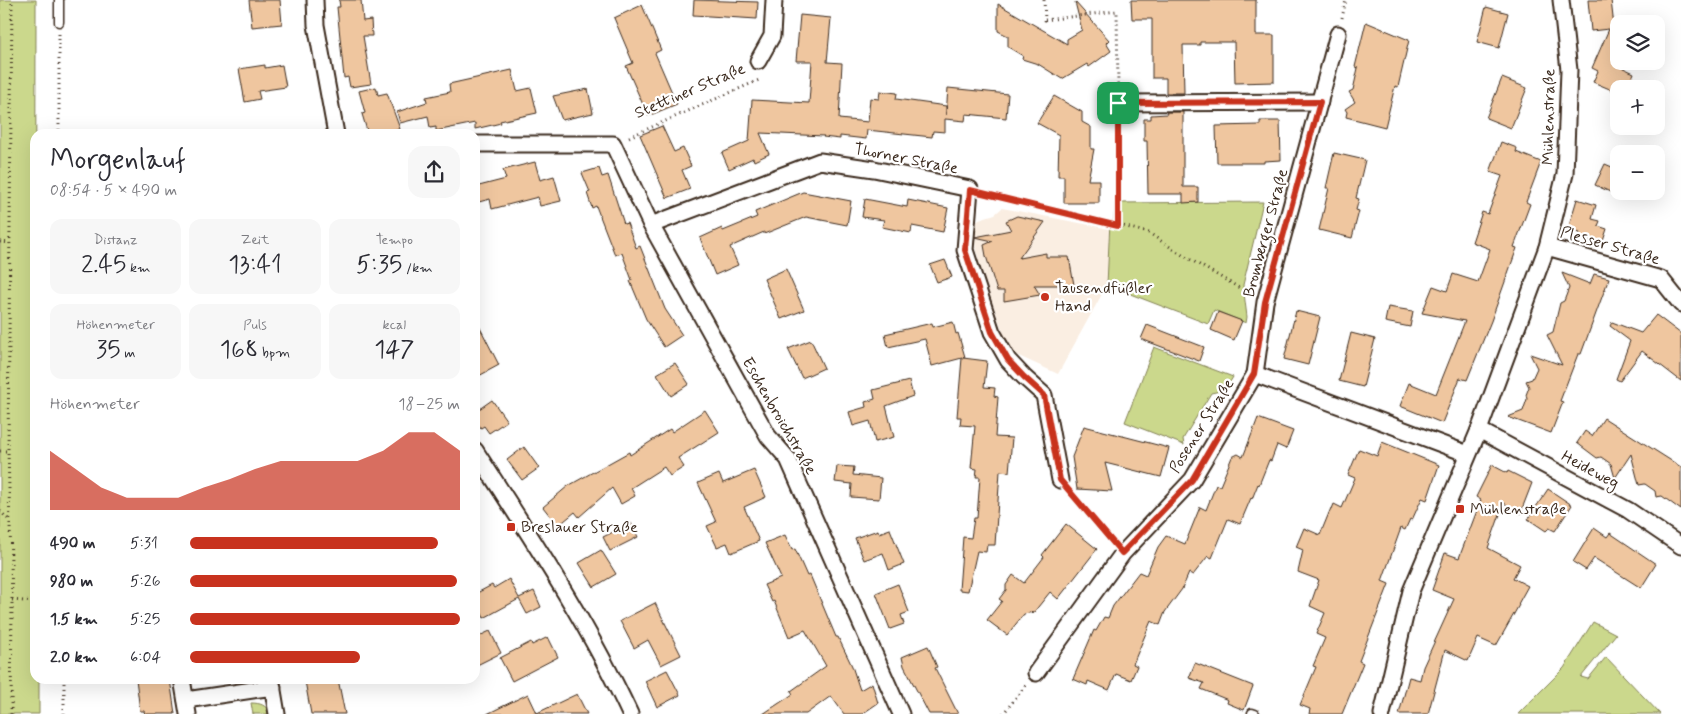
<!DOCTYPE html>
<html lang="de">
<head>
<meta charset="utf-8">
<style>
  body { margin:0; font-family:Mynerve,sans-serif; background:#f7f7f7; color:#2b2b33; height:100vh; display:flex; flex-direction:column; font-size:19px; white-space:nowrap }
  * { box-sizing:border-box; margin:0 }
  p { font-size:16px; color:#7c7c81 }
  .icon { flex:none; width:28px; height:28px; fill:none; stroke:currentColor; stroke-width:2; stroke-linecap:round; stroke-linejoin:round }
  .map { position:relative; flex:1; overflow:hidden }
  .drawer { position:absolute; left:30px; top:129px; width:450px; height:555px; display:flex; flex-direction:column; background:#fff; border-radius:15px; box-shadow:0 5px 20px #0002 }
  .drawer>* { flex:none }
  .tools { position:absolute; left:1610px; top:15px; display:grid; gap:10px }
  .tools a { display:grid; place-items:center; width:55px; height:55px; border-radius:10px; background:#fff; box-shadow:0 5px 20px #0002; font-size:25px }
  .pin { position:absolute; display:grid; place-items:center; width:42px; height:42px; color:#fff; margin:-21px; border-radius:10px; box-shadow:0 2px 8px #0006 }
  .round { display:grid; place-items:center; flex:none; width:52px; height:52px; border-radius:15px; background:#f7f7f7 }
  .headline { display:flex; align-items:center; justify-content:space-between; height:85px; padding:0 20px }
  h1 { font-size:28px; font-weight:600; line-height:38px }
  .metrics { display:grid; grid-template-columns:repeat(3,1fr); gap:8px; height:85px; padding:5px 20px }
  .metrics div { display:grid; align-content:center; border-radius:12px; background:#f7f7f7; text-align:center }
  .metrics b { font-size:25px; font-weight:600 }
  .metrics small { font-size:14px; font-weight:400 }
  .metrics p { font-size:14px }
  .chart { height:140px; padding:10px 20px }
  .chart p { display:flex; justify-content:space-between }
  .chart svg { width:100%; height:90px; margin-top:5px; fill:#c8321e; opacity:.7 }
  ul { padding:0 20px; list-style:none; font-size:16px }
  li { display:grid; grid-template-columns:80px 60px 1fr; align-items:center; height:38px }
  li i { height:12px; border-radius:6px; background:#c8321e }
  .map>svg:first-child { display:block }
  .built { fill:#faeee2 }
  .green { fill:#cbd88c; stroke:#838155 }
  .building { fill:#efc69f; stroke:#3b2a1e }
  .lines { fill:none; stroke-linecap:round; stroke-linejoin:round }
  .lane-casing { stroke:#3b2a1e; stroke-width:11 }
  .street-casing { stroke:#3b2a1e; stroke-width:19 }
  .path { stroke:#3b2a1e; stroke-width:3; stroke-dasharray:1 4; stroke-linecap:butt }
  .lane { stroke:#fff; stroke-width:8 }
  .street { stroke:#fff; stroke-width:15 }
  .route-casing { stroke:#fff; stroke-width:10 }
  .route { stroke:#c8321e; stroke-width:6 }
  .poi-dot { fill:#c8321e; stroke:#fff; stroke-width:2 }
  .labels { text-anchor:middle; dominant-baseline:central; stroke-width:4.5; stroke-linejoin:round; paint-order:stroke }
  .street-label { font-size:16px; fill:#3b2a1e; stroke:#fff }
  .poi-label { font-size:16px; fill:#3b2a1e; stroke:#fff; text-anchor:start }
</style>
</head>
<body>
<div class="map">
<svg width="1681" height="714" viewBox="0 0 1681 714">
  <rect width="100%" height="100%" fill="#fff"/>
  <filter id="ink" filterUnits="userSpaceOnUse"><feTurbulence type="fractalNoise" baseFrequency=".02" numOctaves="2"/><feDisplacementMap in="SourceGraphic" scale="10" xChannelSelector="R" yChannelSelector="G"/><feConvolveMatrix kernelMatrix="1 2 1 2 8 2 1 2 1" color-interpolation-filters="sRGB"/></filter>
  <g filter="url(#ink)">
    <polygon class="built" points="1002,208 1110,229 1107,285 1058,374 1010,352 980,268 975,243 977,221 979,219 995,214"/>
    <g class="green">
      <polygon points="0,0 36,0 35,679 39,679 39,714 0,714"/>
      <polygon points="1263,202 1243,285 1247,317 1246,323 1214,310 1208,324 1107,285 1110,221 1114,221 1115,203"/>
      <polygon points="1154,347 1233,377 1225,390 1211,393 1183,439 1184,445 1125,422"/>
      <polygon points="1593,622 1616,634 1581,677 1588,679 1606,657 1660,714 1518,714 1564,668"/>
      <path d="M 251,703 C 260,703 267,705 270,714 L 253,714 Z"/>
    </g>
    <g class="building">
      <polygon points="249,0 280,0 282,24 252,27"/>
      <polygon points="339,0 361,0 363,21 371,20 372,36 363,36 371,84 350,87 348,77 344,78 337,7 340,7"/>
      <polygon points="694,0 758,2 757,19 693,15"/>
      <polygon points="1131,0 1256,0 1256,35 1274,35 1274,82 1235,83 1234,42 1200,42 1200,45 1183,45 1184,93 1166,93 1166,78 1152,78 1152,19 1132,19"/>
      <polygon points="1588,0 1611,0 1616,44 1619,45 1619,66 1634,73 1627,89 1619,89 1619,93 1593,82 1598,71 1592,68 1609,29 1591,31"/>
      <polygon points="1075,2 1109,40 1106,43 1111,51 1089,67 1087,64 1062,79 1038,64 1022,59 1023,56 1008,47 1008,36 998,31 998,4 1067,44 1067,39 1082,30"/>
      <polygon points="642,5 661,50 655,53 677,104 648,116 626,66 633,63 614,18"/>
      <polygon points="1486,7 1508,13 1499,48 1477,42"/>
      <polygon points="800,15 831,18 827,62 842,63 839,119 868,122 870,98 879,99 880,91 897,93 896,99 946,106 946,115 948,88 1008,94 1006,118 966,114 965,121 945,119 945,132 933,131 932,137 867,130 866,139 840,136 840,139 823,137 824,136 760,133 769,154 754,161 753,158 729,169 722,153 749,141 752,100 809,103 812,61 796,61"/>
      <polygon points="1366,22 1409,40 1398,87 1395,86 1385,127 1346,117 1347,112 1345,109 1355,102 1349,92 1353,90 1358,68 1355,67"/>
      <polygon points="265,65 265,68 282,65 286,87 258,91 260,99 245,102 239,69"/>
      <polygon points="512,70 517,91 531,88 537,113 500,121 501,123 475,129 475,123 436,131 436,127 430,128 428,116 400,123 397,112 427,102 426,97 450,92 449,84"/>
      <polygon points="1502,78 1527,88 1511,128 1486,118"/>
      <polygon points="376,87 378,95 387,93 400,129 384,134 368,134 362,114 365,113 359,91"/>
      <polygon points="588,89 593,113 562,120 553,96"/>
      <polygon points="1054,96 1082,112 1082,122 1091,127 1091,149 1094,149 1088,180 1099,180 1099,203 1064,203 1064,176 1058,176 1059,135 1037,123"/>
      <polygon points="1166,112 1183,112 1183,187 1198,187 1198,202 1183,203 1183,194 1148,194 1147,141 1144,141 1144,119 1151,119 1151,115 1167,114"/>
      <polygon points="1260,121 1280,121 1281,160 1264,161 1264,163 1217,163 1216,126 1260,125"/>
      <polygon points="662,126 674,152 683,148 691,166 682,170 690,189 667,198 640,135"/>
      <polygon points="1501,142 1517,148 1516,152 1541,162 1526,202 1530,204 1514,247 1517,248 1491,321 1467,380 1460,378 1442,423 1400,406 1409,383 1436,394 1465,321 1422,313 1433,286 1447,291 1453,274 1478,282 1490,249 1472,242 1482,212 1488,214 1502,176 1490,172"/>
      <polygon points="1334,153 1365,160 1356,198 1359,199 1356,210 1359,211 1352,238 1319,230 1329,188 1326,188"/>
      <polygon points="535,162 540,180 554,176 561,201 540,206 538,197 492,209 490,199 475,203 475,187 506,179 503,170"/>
      <polygon points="1605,164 1619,170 1619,196 1595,185"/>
      <polygon points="599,168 602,177 608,175 624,224 627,223 636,248 640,246 665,309 682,335 664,347 646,319 630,281 632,280 622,253 615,255 596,206 592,208 587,193 590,192 582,173"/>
      <polygon points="803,192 851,201 847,225 806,217 764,234 764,232 730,247 738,265 715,275 700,238 722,228 723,231 757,217 755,212"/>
      <polygon points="865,199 907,207 908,200 948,208 943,232 912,226 911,233 882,227 884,220 862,217"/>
      <polygon points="1577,199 1596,205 1592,219 1600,221 1598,226 1607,229 1602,244 1579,237 1580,233 1568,229"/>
      <polygon points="1017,216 1045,222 1019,258 1046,253 1046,257 1069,257 1074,285 1034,285 1040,295 1004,301 1004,291 997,291 986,256 984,245 993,241 975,237 1011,230 1006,221"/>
      <polygon points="945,260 952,277 937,282 930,265"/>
      <polygon points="786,269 804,310 781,319 764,279"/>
      <polygon points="1562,273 1590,284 1594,274 1609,278 1581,354 1578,354 1560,401 1563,402 1551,433 1508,417 1523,411 1527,399 1526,395 1529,387 1526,381 1532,379 1537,368 1530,354 1562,365 1547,335 1553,332 1560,303 1564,301 1569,288"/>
      <polygon points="1388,307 1413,311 1410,327 1385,322"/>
      <polygon points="1296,311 1320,317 1308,365 1284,359"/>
      <polygon points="1218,312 1242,321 1234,340 1211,330"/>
      <polygon points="1656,315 1681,334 1681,381 1642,351 1620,381 1616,379 1630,341 1610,326 1612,322 1641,333"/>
      <polygon points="475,318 499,365 475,378"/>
      <polygon points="953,322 956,334 958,333 965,357 963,358 987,361 984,387 995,388 994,396 998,397 995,437 1012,438 1009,472 1000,471 995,545 987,545 986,552 977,551 968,591 959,590 963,537 971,538 974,518 977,518 980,477 976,477 977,469 971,468 975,426 960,425 961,417 957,417 962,358 932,366 925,339 888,347 885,334 932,323 933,327"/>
      <polygon points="1147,325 1204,347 1199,361 1141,339"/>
      <polygon points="1351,333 1375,339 1363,387 1339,381"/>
      <polygon points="811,340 824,368 802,378 788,349"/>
      <polygon points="675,363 689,384 671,396 657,374"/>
      <polygon points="909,381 913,396 886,406 894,437 875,442 870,421 853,426 849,412 866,407 865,402 875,399 873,390"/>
      <polygon points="492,400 507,421 489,433 484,426 481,428 475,420 475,412"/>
      <polygon points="705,410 719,432 678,458 684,467 670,476 664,467 631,488 635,496 621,504 612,488 579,517 575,512 558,526 543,507 568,486 629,452 630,455 670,429 672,432"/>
      <polygon points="1258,418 1293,431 1286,449 1277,445 1271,461 1269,460 1259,485 1258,484 1252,499 1251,498 1240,524 1228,519 1212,558 1208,556 1193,575 1189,573 1182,589 1165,612 1160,625 1151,621 1133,664 1137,666 1131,680 1116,674 1109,690 1088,681 1087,685 1073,679 1094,630 1096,631 1104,617 1108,618 1113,606 1139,572 1146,575 1158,547 1166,536 1185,544 1200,507 1206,510 1216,485 1220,486 1232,457 1238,454 1243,457"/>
      <polygon points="1604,418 1681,467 1681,510 1662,496 1656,497 1655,491 1645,484 1639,485 1631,454 1615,478 1611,464 1601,457 1597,458 1577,443 1585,431 1592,436"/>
      <polygon points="1084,426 1169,448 1161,477 1105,463 1112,491 1077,489 1072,457"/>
      <polygon points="1382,442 1439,465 1427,500 1422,498 1412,520 1410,519 1405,530 1401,528 1382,581 1389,584 1359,661 1363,663 1342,714 1309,714 1310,709 1300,705 1316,667 1313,666 1325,638 1316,634 1325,613 1310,606 1319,580 1298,572 1303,550 1296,547 1304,528 1320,535 1331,508 1332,509 1334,504 1342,508 1355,478 1348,475 1359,449 1377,456"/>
      <polygon points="524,447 539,468 522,480 507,460"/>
      <polygon points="1492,465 1507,473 1508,471 1532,483 1520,514 1504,503 1488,548 1520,565 1513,578 1528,586 1518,604 1519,605 1496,646 1478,638 1468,661 1445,650 1428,714 1399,714 1409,677 1420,680 1423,667 1454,599 1432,590 1445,553 1459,558 1481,500 1476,497"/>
      <polygon points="837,466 854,467 853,475 881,478 879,499 851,497 852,484 835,482"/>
      <polygon points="754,470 766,497 744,507 759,541 731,553 727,543 717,547 707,526 716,522 698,483 719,474 723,483"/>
      <polygon points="1548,489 1572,505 1555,531 1549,528 1546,531 1528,519"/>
      <polygon points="631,523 638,537 610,551 603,537"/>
      <polygon points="1066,524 1097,549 1058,599 1050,592 1034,612 1024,614 1007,635 987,620 1002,601 999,599 1006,590 1006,585 1013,575 1024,583 1044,557 1042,555"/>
      <polygon points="1594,528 1607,537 1610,533 1656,564 1641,588 1594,558 1586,570 1573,562"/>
      <polygon points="890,529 904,564 889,570 883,553 864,560 855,538 878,530 879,533"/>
      <polygon points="785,535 792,550 795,549 807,576 810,575 836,637 838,637 852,666 860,690 872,683 878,703 862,714 844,714 831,696 806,714 763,714 793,694 791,691 826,666 805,630 789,637 774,601 772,602 764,585 781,578 765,543"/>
      <polygon points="601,550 616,574 594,587 579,563"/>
      <polygon points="509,579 519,598 534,591 541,607 527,614 519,599 484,618 475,600 475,594 492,585 494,588"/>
      <polygon points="898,584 909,612 901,615 904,624 890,629 876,593"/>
      <polygon points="655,603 681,655 661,665 648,640 634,648 620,621"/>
      <polygon points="490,631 501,653 475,666 475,638"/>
      <polygon points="548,637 558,657 512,681 500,658 531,642 532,645"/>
      <polygon points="928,646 937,667 935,668 958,714 929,714 904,666 902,657"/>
      <polygon points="1195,663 1253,686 1244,710 1227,703 1228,700 1201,689 1204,683 1189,678"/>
      <polygon points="667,670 680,695 657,707 645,681"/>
      <polygon points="136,679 170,679 175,714 145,714 144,711 140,711"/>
      <polygon points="318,679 338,679 345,714 311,714 305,681"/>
      <polygon points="528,694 537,713 577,694 587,714 487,714"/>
    </g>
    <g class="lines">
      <defs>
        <g id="lane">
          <polyline points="59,0 59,22"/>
          <polyline points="1252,713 1255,714"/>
        </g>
        <g id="street">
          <polyline points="315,0 316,25 336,134"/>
          <polyline points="758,61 772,36 774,0"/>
          <polyline points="1118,103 1320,102"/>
          <polyline points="475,144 613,144 651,225 768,436 788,459 901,714"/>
          <polyline points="651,225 820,161 874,169 970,189 965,250 992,332 1008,360 1024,377 1044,395 1060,480"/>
          <polyline points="1547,247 1661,279 1681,304"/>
          <polyline points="1255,374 1468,454"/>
          <polyline points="1479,430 1628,510 1681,546"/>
          <path d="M 475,450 C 530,536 587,621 630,714"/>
          <polyline points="1036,673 1123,553 1192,480 1255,374 1265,302 1338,34"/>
          <polyline points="182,679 188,714"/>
          <polyline points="271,679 277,714"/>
          <polyline points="186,700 273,687"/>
          <polyline points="1382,714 1411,591 1479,430 1547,247 1565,174 1569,70 1561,0"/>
        </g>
      </defs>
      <use href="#lane" class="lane-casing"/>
      <use href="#street" class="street-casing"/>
      <g class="path">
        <polyline points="1044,0 1045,20 1117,11 1118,87"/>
        <polyline points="1342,18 1346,0"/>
        <polyline points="59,34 59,134"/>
        <polyline points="629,137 759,80 759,77"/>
        <polyline points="986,193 1119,225 1118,118"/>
        <polyline points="1119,225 1149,233 1184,256 1250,294"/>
        <polyline points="0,242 10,243"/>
        <polyline points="0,451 8,451"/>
        <polyline points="1070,491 1112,541"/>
        <polyline points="0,511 9,520"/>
        <polyline points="12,600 35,602"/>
        <polyline points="11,714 12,600 8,451 12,0"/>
        <polyline points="64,714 64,679"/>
        <polyline points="1003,714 1026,685"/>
      </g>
      <use href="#lane" class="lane"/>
      <use href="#street" class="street"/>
    </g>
  </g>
  <g class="lines" filter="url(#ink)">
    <defs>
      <polygon id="route" points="1320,102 1265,302 1254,374 1192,480 1122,553 1060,480 1044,395 1024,377 1008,360 992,332 965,250 970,190 1118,226 1118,103"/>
    </defs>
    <use href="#route" class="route-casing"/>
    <use href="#route" class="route"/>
  </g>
  <g class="poi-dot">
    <circle cx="1045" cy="297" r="5"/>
    <rect x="1455" y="504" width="10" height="10" rx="2.5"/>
    <rect x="506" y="522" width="10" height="10" rx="2.5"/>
  </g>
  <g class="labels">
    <g class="street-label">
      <text transform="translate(690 91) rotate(-23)">Stettiner Straße</text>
      <text transform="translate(1549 117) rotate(-89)">Mühlenstraße</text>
      <text transform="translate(906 159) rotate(11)">Thorner Straße</text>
      <text transform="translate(1266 233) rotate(-75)">Bromberger Straße</text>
      <text transform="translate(1610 246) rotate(16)">Plesser Straße</text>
      <text transform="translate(779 416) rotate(60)">Eschenbroichstraße</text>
      <text transform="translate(1202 426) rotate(-58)">Posener Straße</text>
      <text transform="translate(1590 470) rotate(28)">Heideweg</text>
    </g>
    <g class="poi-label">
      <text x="1055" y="288">Tausendfüßler<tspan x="1055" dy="18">Hand</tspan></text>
      <text x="1470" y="509">Mühlenstraße</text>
      <text x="521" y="527">Breslauer Straße</text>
    </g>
  </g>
</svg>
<div class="tools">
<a><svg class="icon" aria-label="layers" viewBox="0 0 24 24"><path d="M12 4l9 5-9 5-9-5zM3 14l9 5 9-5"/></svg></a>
<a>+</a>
<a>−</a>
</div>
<div class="pin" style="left:1118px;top:103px;background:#1e9e55"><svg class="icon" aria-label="arrive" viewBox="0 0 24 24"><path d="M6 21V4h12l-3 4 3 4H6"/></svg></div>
<section class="drawer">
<div class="headline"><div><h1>Morgenlauf</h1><p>08:54 · 5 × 490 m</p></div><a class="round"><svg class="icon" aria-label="share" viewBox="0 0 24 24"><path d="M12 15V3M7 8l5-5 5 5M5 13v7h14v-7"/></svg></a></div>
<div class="metrics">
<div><p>Distanz</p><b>2.45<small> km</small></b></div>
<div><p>Zeit</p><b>13:41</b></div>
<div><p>Tempo</p><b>5:35<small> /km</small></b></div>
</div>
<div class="metrics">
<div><p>Höhenmeter</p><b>35<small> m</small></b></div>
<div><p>Puls</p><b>168<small> bpm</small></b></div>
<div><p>kcal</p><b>147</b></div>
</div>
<div class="chart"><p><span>Höhenmeter</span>18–25 m</p>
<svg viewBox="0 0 160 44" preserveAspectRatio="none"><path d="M0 44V15L10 24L20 33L30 38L40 38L50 38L60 33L70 29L80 24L90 20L100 20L110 20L120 20L130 15L140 6L150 6L160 15V44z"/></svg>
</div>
<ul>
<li><b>490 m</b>5:31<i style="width:92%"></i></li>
<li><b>980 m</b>5:26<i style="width:99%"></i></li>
<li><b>1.5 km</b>5:25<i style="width:100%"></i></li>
<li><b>2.0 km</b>6:04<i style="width:63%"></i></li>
</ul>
</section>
</div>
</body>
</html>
